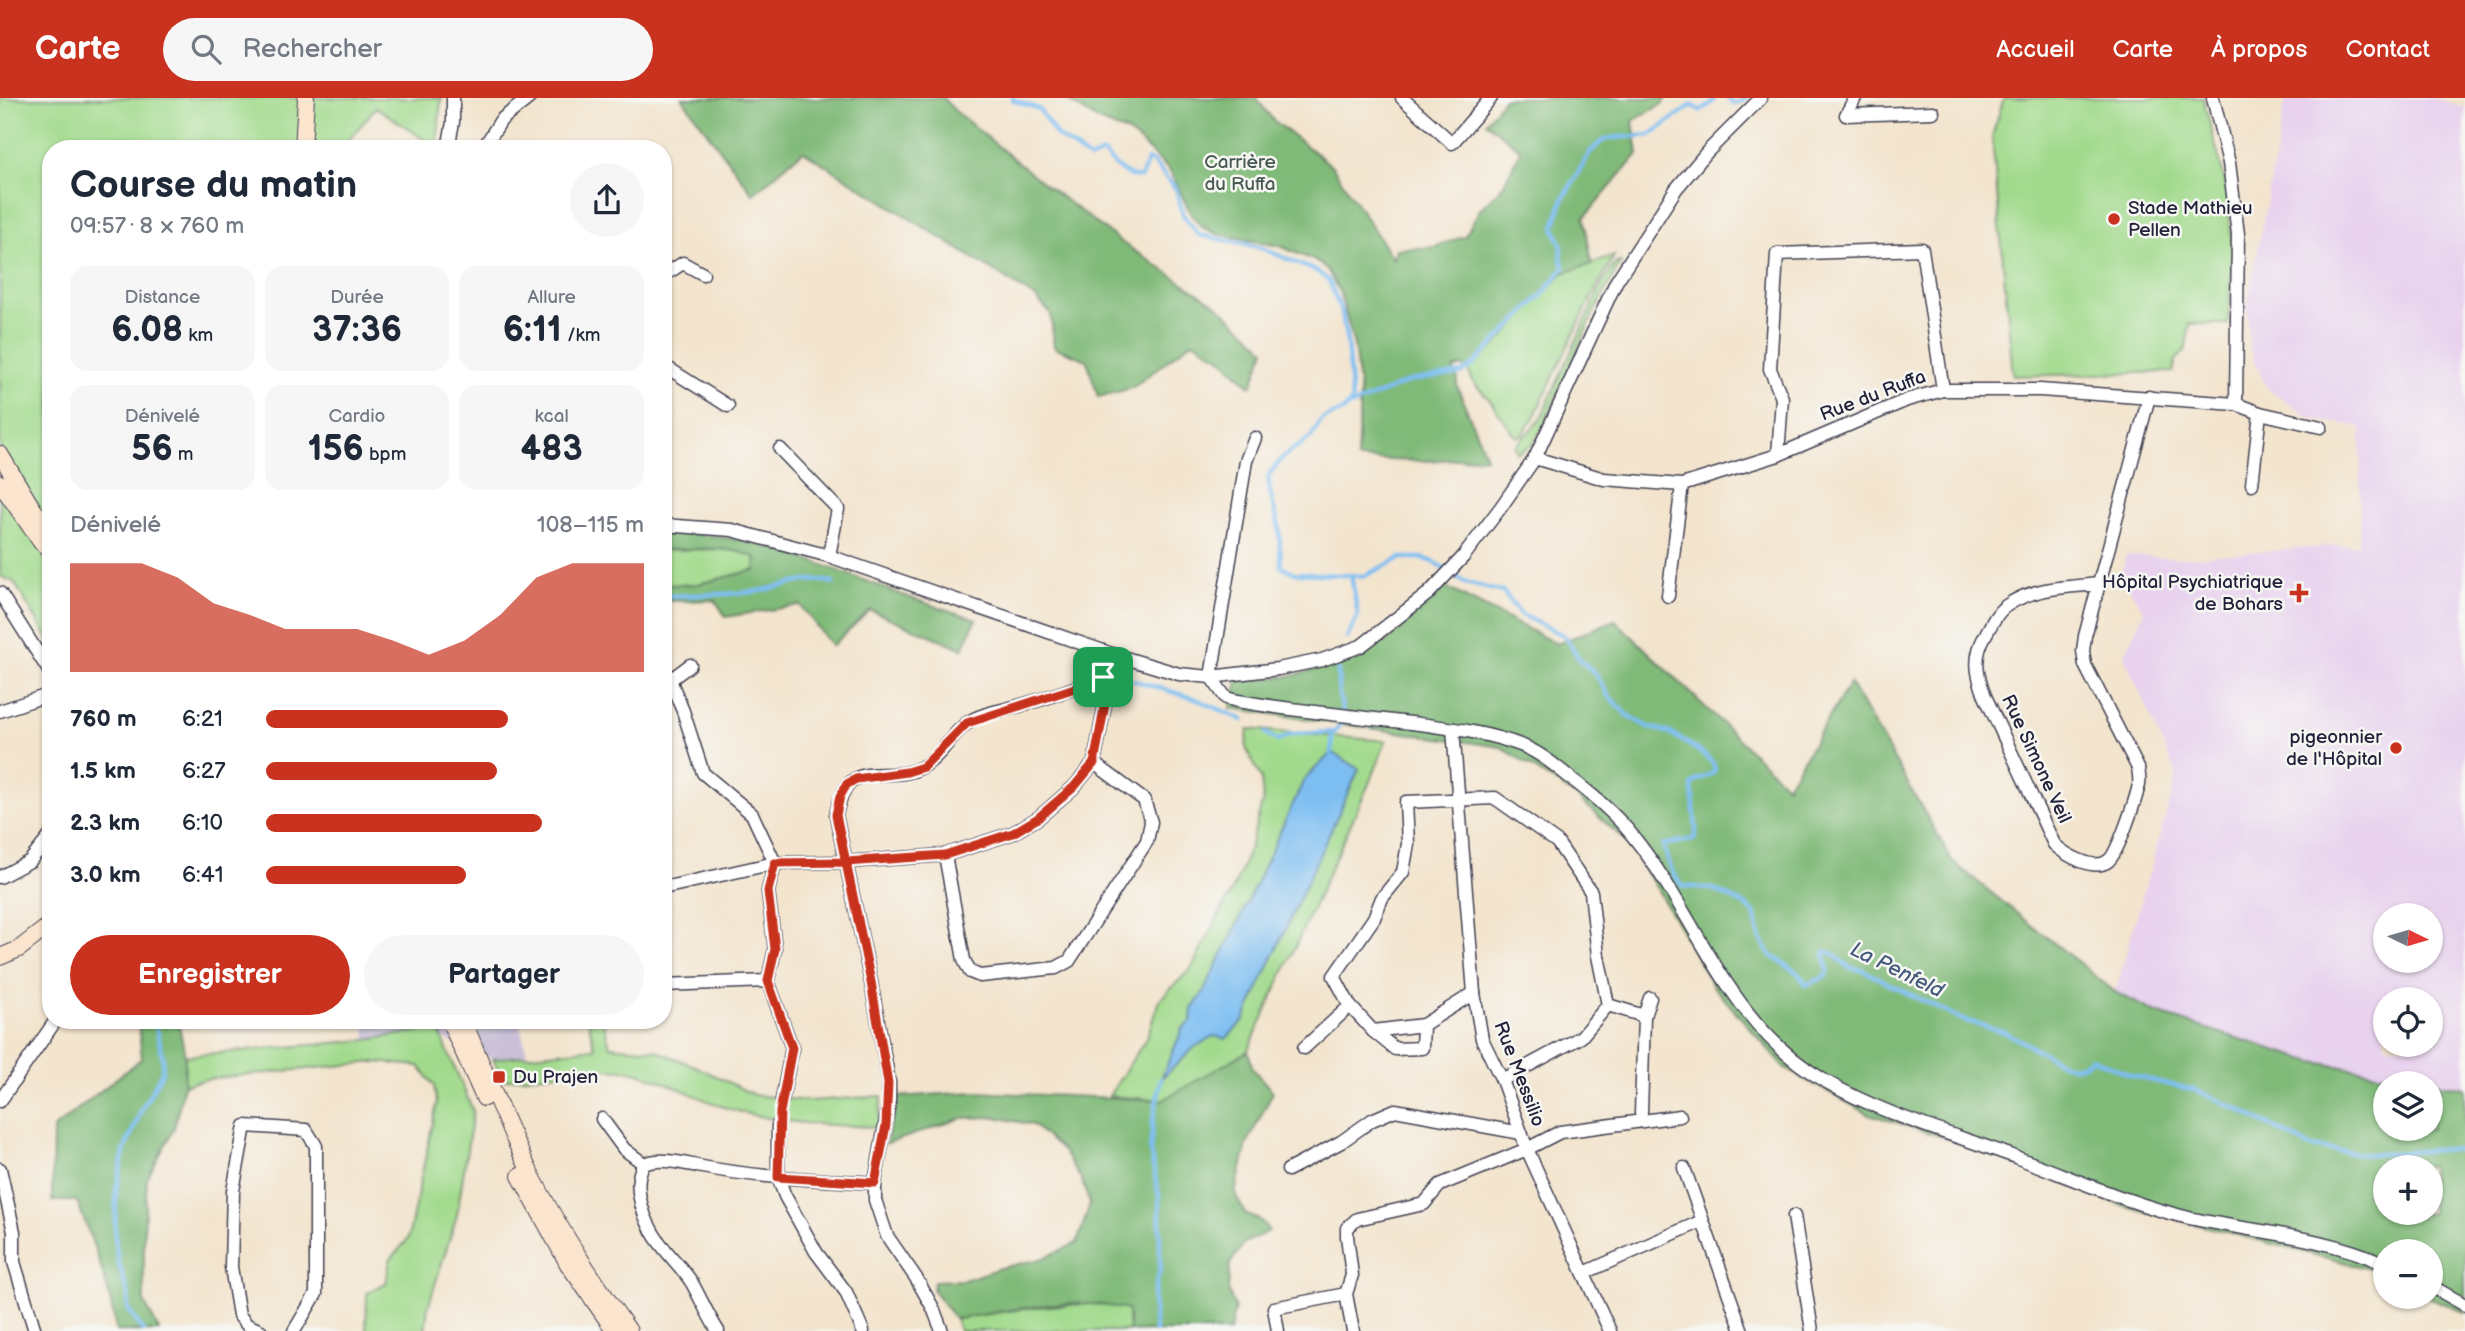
<!DOCTYPE html>
<html lang="fr">
<head>
<meta charset="utf-8">
<style>
  body { margin:0; font-family:"Balsamiq Sans",sans-serif; background:#f6f6f7; color:#1f2937; height:100vh; display:flex; flex-direction:column; font-size:26px; white-space:nowrap }
  * { box-sizing:border-box; margin:0 }
  p { font-size:23px; color:#747a83 }
  .icon { flex:none; width:38px; height:38px; fill:none; stroke:currentColor; stroke-width:2; stroke-linecap:round; stroke-linejoin:round }
  .map { position:relative; flex:1; overflow:hidden }
  .sheet { position:absolute; left:42px; top:42px; width:630px; height:889px; display:flex; flex-direction:column; background:#fff; border-radius:28px; box-shadow:0 2px 5px #0004 }
  .sheet>* { flex:none }
  .needle { width:46px; rotate:95deg }
  .fabs { position:absolute; left:2373px; top:805px; display:grid; gap:14px }
  .fabs a { display:grid; place-items:center; width:70px; height:70px; border-radius:50%; background:#fff; box-shadow:0 2px 5px #0004; font-size:35px }
  .pin { position:absolute; display:grid; place-items:center; width:60px; height:60px; color:#fff; margin:-30px; border-radius:14px; box-shadow:0 4px 10px #0006 }
  .round { display:grid; place-items:center; flex:none; width:74px; height:74px; border-radius:37px; background:#f6f6f7 }
  .headline { display:flex; align-items:center; justify-content:space-between; height:119px; padding:0 28px }
  h1 { font-size:38px; font-weight:600; line-height:52px }
  .stats { display:grid; grid-template-columns:repeat(3,1fr); gap:10px; height:119px; padding:7px 28px }
  .stats div { display:grid; align-content:center; border-radius:18px; background:#f6f6f7; text-align:center }
  .stats b { font-size:35px; font-weight:600 }
  .stats small { font-size:19px; font-weight:400 }
  .stats p { font-size:19px }
  .chart { height:196px; padding:14px 28px }
  .chart p { display:flex; justify-content:space-between }
  .chart svg { width:100%; height:126px; margin-top:7px; fill:#c8321e; opacity:.7 }
  .primary-button { display:flex; gap:14px; margin-top:auto; padding:14px 28px }
  .primary-button a { flex:1; height:80px; border-radius:42px; background:#c8321e; color:#fff; font-size:28px; font-weight:600; line-height:80px; text-align:center }
  .primary-button a+a { background:#f6f6f7; color:#1f2937 }
  ul { padding:0 28px; list-style:none; font-size:23px }
  li { display:grid; grid-template-columns:112px 84px 1fr; align-items:center; height:52px }
  li i { height:18px; border-radius:9px; background:#c8321e }
  header { display:flex; align-items:center; gap:42px; box-sizing:border-box; height:98px; padding:0 35px; background:#c8321e; color:#fff }
  header strong { font-size:33px }
  nav { display:flex; gap:38px; margin-inline-start:auto; font-size:24px }
  .search { width:490px; height:63px; background:#f6f6f7; display:flex; align-items:center; gap:18px; box-sizing:border-box; padding:0 24px; border-radius:38px; color:#747a83; font-size:26px }
  .map>svg:first-child { display:block }
  .built { fill:#e8d2ee; fill-rule:evenodd }
  .industrial { fill:#c9bfd7 }
  .green { fill:#a1da8c; stroke:#627e64; stroke-width:2 }
  .forest { fill:#80ba78; stroke:#516e5a; stroke-width:2; fill-rule:evenodd }
  .water { fill:#7dbef2; stroke:#507096; stroke-width:2 }
  .lines { fill:none; stroke-linecap:round; stroke-linejoin:round }
  .stream { stroke:#7dbef2; stroke-width:4.5 }
  .pedestrian-casing { stroke:#413f51; stroke-width:11 }
  .minor-casing { stroke:#413f51; stroke-width:15 }
  .secondary-casing { stroke:#413f51; stroke-width:18 }
  .pedestrian { stroke:#fff; stroke-width:9 }
  .minor { stroke:#fff; stroke-width:12 }
  .secondary { stroke:#fbe5cf; stroke-width:16 }
  .route-casing { stroke:#fff; stroke-width:14 }
  .route { stroke:#c8321e; stroke-width:9 }
  .poi-dot { fill:#c8321e; stroke:#f6f6f2; stroke-width:2.5 }
  .labels { text-anchor:middle; dominant-baseline:central; stroke-width:5; stroke-linejoin:round; paint-order:stroke }
  .park-label { font-size:19px; fill:#485953; stroke:#f6f6f2 }
  .poi-label { font-size:19px; fill:#22223b; stroke:#f6f6f2; text-anchor:start }
  .street-label { font-size:19px; fill:#22223b; stroke:#f6f6f2 }
  .water-label { font-size:21px; font-style:italic; fill:#42597b; stroke:#f6f6f2 }
</style>
</head>
<body>
<header>
<strong>Carte</strong>
<div class="search"><svg class="icon" aria-label="search" viewBox="0 0 24 24"><circle cx="10" cy="10" r="6"/><path d="M15 15l6 6"/></svg>Rechercher</div>
<nav><a>Accueil</a><a>Carte</a><a>À propos</a><a>Contact</a></nav>
</header>
<div class="map">
<svg width="2465" height="1233" viewBox="0 0 2465 1233">
  <rect width="100%" height="100%" fill="#f6f6f2"/>
  <filter id="ink" filterUnits="userSpaceOnUse"><feTurbulence type="fractalNoise" baseFrequency=".0143" numOctaves="2"/><feDisplacementMap in="SourceGraphic" scale="14" xChannelSelector="R" yChannelSelector="G"/><feConvolveMatrix kernelMatrix="1 2 1 2 8 2 1 2 1" color-interpolation-filters="sRGB"/></filter>
  <filter id="wash" filterUnits="userSpaceOnUse"><feTurbulence type="fractalNoise" baseFrequency=".00686" numOctaves="4" result="noise"/><feDisplacementMap in="SourceGraphic" scale="28" xChannelSelector="R" yChannelSelector="G"/><feGaussianBlur stdDeviation="1.57" result="paint"/><feColorMatrix in="noise" values="0 0 0 0 0 0 0 0 0 0 0 0 0 0 0 0 0 1.4 0 .05"/><feComposite in="paint" operator="in"/></filter>
  <g filter="url(#wash)">
    <rect width="100%" height="100%" fill="#f3e4cd"/>
    <path class="built" d="M 2286,0 L 2429,0 L 2465,9 L 2465,990 L 2314,964 L 2156,915 L 2115,894 L 2177,678 L 2124,558 L 2144,513 L 2121,477 L 2126,457 L 2179,460 L 2359,446 L 2361,329 L 2311,321 L 2266,289 L 2250,252 L 2247,209 ZM 2385,817 L 2431,817 L 2431,863 L 2385,863 ZM 2385,901 L 2431,901 L 2431,947 L 2385,947 Z"/>
    <polygon class="industrial" points="364,922 519,922 527,956 493,961 442,940 438,930 367,942"/>
    <g class="green">
      <polygon points="0,0 441,0 437,50 376,9 341,51 51,51 51,546 14,484 0,478"/>
      <polygon points="2004,0 2203,0 2226,87 2233,155 2228,226 2190,226 2185,253 2176,262 2173,274 2013,278 1992,38"/>
      <polygon points="1614,158 1591,200 1534,319 1522,337 1516,339 1489,301 1473,284 1468,272 1499,244 1563,175"/>
      <polygon points="1621,164 1593,217 1542,331 1533,346 1517,355 1515,348 1540,322 1603,184 1616,165"/>
      <polygon points="721,451 744,454 756,460 755,472 698,486 663,487 663,452"/>
      <polygon points="1248,631 1386,643 1376,670 1248,953 1163,1002 1109,998 1147,939 1159,902 1191,871 1235,787 1249,752 1263,702 1261,680 1246,650"/>
      <path d="M 588,922 L 603,922 L 610,948 L 655,952 L 697,969 L 754,997 L 808,1003 L 882,998 L 878,1029 C 827,1027 779,1026 730,1011 C 696,1001 666,981 630,973 C 598,967 537,978 503,982 L 493,961 L 595,950 Z"/>
      <polygon points="438,930 473,1013 457,1117 428,1209 425,1233 366,1233 367,1195 386,1185 390,1162 408,1141 437,1005 434,988 419,968 375,964 207,981 184,987 185,958 367,942"/>
      <polygon points="1104,1205 1128,1212 1129,1233 960,1233 955,1221 1037,1209"/>
    </g>
    <g class="forest">
      <polygon points="682,0 943,0 955,13 1047,88 1124,146 1217,207 1265,251 1251,289 1221,260 1193,243 1132,290 1098,299 1087,262 1054,249 1051,216 1036,200 803,53 753,96"/>
      <polygon points="1063,0 1256,0 1273,22 1332,68 1393,161 1396,151 1435,149 1465,138 1480,111 1503,88 1521,52 1486,24 1504,0 1667,0 1662,6 1633,23 1638,56 1584,120 1592,166 1563,175 1478,264 1468,272 1462,268 1453,271 1458,281 1457,288 1486,359 1424,363 1357,361 1360,296 1354,247 1340,195 1327,171 1313,162 1280,148 1217,136 1202,129 1191,116 1170,73 1139,43 1127,34 1101,24"/>
      <path d="M 663,435 C 748,434 807,461 884,490 C 914,502 945,511 976,521 L 963,551 L 870,512 L 832,548 L 800,507 L 726,519 L 715,502 L 663,503 L 663,487 L 698,486 L 755,472 L 756,460 C 728,446 694,452 663,452 Z"/>
      <path d="M 1443,488 L 1557,546 L 1615,522 L 1787,688 L 1850,585 L 1953,764 L 2115,894 L 2156,915 L 2314,964 L 2465,990 L 2465,1215 L 2429,1199 L 2431,1199 L 2431,1153 L 2385,1153 L 2385,1179 L 2370,1171 L 2118,1106 L 1947,1040 L 1869,1016 L 1786,971 L 1713,888 L 1656,789 L 1627,744 L 1576,698 L 1501,649 L 1231,610 L 1238,583 L 1292,578 L 1346,563 L 1391,540 ZM 2385,985 L 2431,985 L 2431,1031 L 2385,1031 ZM 2385,1069 L 2431,1069 L 2431,1115 L 2385,1115 Z"/>
      <path d="M 138,922 L 178,922 L 185,958 L 184,987 L 174,1030 L 147,1081 L 144,1132 L 144,1203 L 159,1233 L 116,1233 C 110,1189 93,1145 77,1103 L 52,1103 L 53,1031 L 142,960 Z"/>
      <path d="M 1248,953 L 1253,971 L 1273,994 L 1247,1046 L 1235,1095 L 1245,1116 L 1260,1122 L 1269,1133 L 1244,1145 L 1230,1166 L 1228,1192 L 1235,1209 L 1230,1233 L 1129,1233 L 1128,1212 C 1072,1196 1011,1213 955,1221 L 933,1192 L 934,1183 L 964,1182 L 1000,1170 L 1041,1161 L 1077,1145 L 1090,1106 L 1081,1081 L 1063,1053 L 1033,1027 L 996,1019 L 962,1020 L 886,1046 L 897,999 L 975,994 L 1163,1002 Z"/>
    </g>
    <polygon class="water" points="1332,654 1359,671 1244,922 1226,941 1214,938 1195,949 1161,981 1183,930 1191,924 1192,911 1202,897 1232,837 1304,682"/>
    <g class="lines">
      <g class="stream">
        <path d="M 1013,0 L 1013,2 L 1039,11 L 1056,37 L 1090,61 L 1103,55 C 1114,66 1125,81 1141,79 L 1148,62 L 1153,64 L 1176,91 L 1183,117 L 1199,137 L 1259,149 L 1318,174 L 1329,183 L 1342,216 L 1347,244 L 1352,303 L 1343,313 L 1322,321 L 1311,339 L 1283,359 L 1268,378 L 1270,394 L 1279,429 L 1281,468 L 1295,475 L 1364,478 L 1401,460 L 1421,460 L 1434,464 L 1466,485 L 1503,494 L 1520,516 L 1565,538 L 1580,562 L 1596,576 L 1608,597 L 1627,617 L 1648,629 L 1668,634 L 1682,642 L 1702,655 L 1712,664 L 1715,671 L 1713,675 L 1698,682 L 1692,687 L 1696,732 L 1694,741 L 1663,747 L 1673,776 L 1683,788 L 1713,791 L 1745,807 L 1754,815 L 1760,839 L 1769,856 L 1796,873 L 1807,887 L 1824,879 L 1828,873 L 1825,858 L 1826,853 L 1834,856 L 1850,870 L 1863,872 L 1893,888 L 1963,922 L 2005,934 L 2061,965 L 2072,969 L 2082,967 L 2092,960 L 2133,978 L 2198,993 L 2240,1012 L 2311,1049 L 2369,1057 L 2451,1051 L 2465,1053"/>
        <polyline points="1727,0 1733,6 1740,4 1745,0"/>
        <polyline points="1348,309 1410,283 1462,275 1473,267 1540,199 1564,170 1561,159 1562,150 1554,129 1563,101 1590,54 1602,43 1610,40 1650,37 1692,7 1700,13 1712,5 1715,0"/>
        <path d="M 663,498 C 693,497 722,497 751,494 C 775,492 810,476 833,485"/>
        <polyline points="1347,540 1358,517 1351,477"/>
        <polyline points="1133,582 1196,601 1243,622"/>
        <path d="M 1266,635 L 1278,643 L 1291,636 L 1335,634 C 1347,621 1342,610 1339,596 C 1338,588 1338,580 1338,572"/>
        <polyline points="1332,636 1332,654"/>
        <polyline points="143,1233 128,1211 128,1196 118,1163 115,1140 116,1093 124,1053 141,1013 162,974 163,961 155,922"/>
        <polyline points="1155,1233 1153,1198 1160,1172 1160,1129 1159,1098 1150,1053 1153,1022 1161,981"/>
      </g>
    </g>
  </g>
  <g filter="url(#ink)">
    <g class="lines">
      <defs>
        <polyline id="pedestrian" points="778,1027 782,1002"/>
        <g id="minor">
          <polyline points="1402,0 1452,45 1491,0"/>
          <polyline points="1855,0 1846,17 1933,14"/>
          <polyline points="2213,0 2229,65 2238,136 2236,306"/>
          <polyline points="448,51 453,24 453,0"/>
          <polyline points="483,51 501,22 529,0"/>
          <polyline points="663,178 683,165 703,176"/>
          <polyline points="663,267 728,308"/>
          <polyline points="2260,315 2321,329"/>
          <polyline points="780,351 838,411 829,458"/>
          <polyline points="1778,357 1782,300 1770,271 1777,156 1922,151 1943,292"/>
          <polyline points="1535,360 1604,381 1682,387 1778,357 1907,302 1943,292 2040,292 2236,306 2260,315 2252,386"/>
          <polyline points="663,427 732,432 829,458 1112,556 1179,576 1211,579 1278,571 1322,562 1361,548 1429,495 1463,459 1501,409 1535,360 1616,184 1676,91 1707,54 1761,0"/>
          <path d="M 2099,486 C 2071,489 2034,489 2009,506 C 1998,512 1992,525 1986,536 C 1973,558 1976,575 1985,598 L 2054,746 C 2064,756 2094,774 2108,763 C 2118,756 2136,700 2139,687 C 2140,681 2139,676 2138,670 L 2085,567 L 2083,553 L 2085,538 L 2149,299"/>
          <polyline points="0,495 51,576"/>
          <polyline points="1668,498 1682,387"/>
          <polyline points="668,577 683,613 703,675 752,716 775,765 768,793 775,851 768,883 792,950 782,1002"/>
          <path d="M 1211,579 L 1226,600 L 1238,603 C 1295,613 1353,618 1411,625 C 1449,630 1487,634 1523,648 C 1542,656 1557,669 1573,682 C 1594,698 1615,716 1632,737 C 1699,819 1726,926 1825,983 C 1885,1018 1953,1036 2018,1060 C 2075,1081 2130,1106 2189,1120 C 2254,1134 2324,1138 2385,1166"/>
          <polyline points="1211,579 1246,363 1255,340"/>
          <polyline points="670,582 690,567"/>
          <polyline points="0,613 51,596"/>
          <polyline points="1453,631 1474,895 1482,941 1502,982 1527,1051 1610,1233"/>
          <polyline points="945,757 964,862 970,874 980,878 1056,870 1069,863 1147,743 1151,724 1144,702 1094,665"/>
          <polyline points="0,779 30,763 51,737"/>
          <polyline points="663,790 775,765 846,764 945,757 1013,735 1038,720 1052,708 1074,689 1094,665 1106,601 1103,579"/>
          <polyline points="663,887 768,883"/>
          <polyline points="1474,895 1423,927 1373,933 1350,908 1334,878 1374,820 1382,800 1403,774 1408,746 1406,704 1495,700 1557,744 1591,794 1598,858 1608,907 1581,939 1502,982"/>
          <polyline points="1608,907 1644,918 1641,1015"/>
          <polyline points="1644,918 1650,900"/>
          <polyline points="1373,933 1395,951 1422,950 1423,927"/>
          <polyline points="1304,950 1350,908"/>
          <polyline points="0,1003 56,922"/>
          <path d="M 602,1021 L 624,1051 L 644,1066 C 659,1059 682,1065 697,1068 C 756,1080 815,1081 875,1085"/>
          <polyline points="778,1027 778,1079 785,1098 816,1154 846,1194 863,1233"/>
          <path d="M 644,1066 C 632,1084 642,1115 652,1133 C 662,1152 681,1167 692,1185 C 701,1201 708,1218 718,1233"/>
          <polyline points="1684,1070 1742,1233"/>
          <polyline points="0,1071 14,1134 14,1164 35,1233"/>
          <polyline points="1288,1072 1341,1044 1372,1022 1395,1012 1521,1035"/>
          <polyline points="1794,1118 1812,1233"/>
          <polyline points="1584,1175 1702,1123"/>
          <polyline points="2431,1188 2465,1207"/>
          <polyline points="261,1233 247,1227 239,1217 231,1169 233,1093 245,1028 306,1032 316,1048 316,1196 294,1233"/>
          <path d="M 942,1233 L 933,1210 L 916,1180 L 887,1138 L 875,1102 L 875,1085 L 889,1005 L 889,984 L 871,884 L 836,717 C 848,653 886,690 924,668 C 941,658 950,638 966,626 C 980,615 1005,612 1022,607 C 1050,599 1076,590 1103,579 L 1112,556"/>
          <polyline points="1278,1233 1274,1210 1346,1196"/>
          <polyline points="1353,1233 1346,1196 1352,1177 1347,1138 1347,1130 1357,1121 1424,1106 1440,1087 1527,1051 1560,1034 1680,1018"/>
        </g>
        <g id="secondary">
          <polyline points="303,51 306,0"/>
          <polyline points="0,356 33,411 51,432"/>
          <polyline points="0,385 41,444 51,453"/>
          <polyline points="0,859 19,851 51,826"/>
          <polyline points="449,922 484,1000"/>
          <path d="M 463,922 C 486,976 508,1031 535,1084 C 562,1136 596,1185 629,1233"/>
          <polyline points="520,1078 568,1166 615,1233"/>
        </g>
      </defs>
      <use href="#pedestrian" class="pedestrian-casing"/>
      <use href="#minor" class="minor-casing"/>
      <use href="#secondary" class="secondary-casing"/>
      <use href="#pedestrian" class="pedestrian"/>
      <use href="#minor" class="minor"/>
      <use href="#secondary" class="secondary"/>
    </g>
  </g>
  <g class="lines" filter="url(#ink)">
    <defs>
      <polyline id="route" points="1103,579 1106,601 1094,665 1074,689 1052,708 1038,720 1013,735 945,757 846,764 775,765 768,793 775,851 768,883 792,950 780,1014 778,1079 875,1085 886,1027 888,985 871,884 836,717 840,698 847,686 856,681 907,674 923,669 967,625 1075,590 1103,579"/>
    </defs>
    <use href="#route" class="route-casing"/>
    <use href="#route" class="route"/>
  </g>
  <g class="poi-dot">
    <circle cx="2114" cy="121" r="7"/>
    <path d="M2295.5 484.5h7v7h7v7h-7v7h-7v-7h-7v-7h7z"/>
    <circle cx="2396" cy="650" r="7"/>
    <rect x="492" y="972" width="14" height="14" rx="3.5"/>
  </g>
  <g class="labels">
    <g class="park-label">
      <text x="1240" y="64">Carrière<tspan x="1240" dy="22">du Ruffa</tspan></text>
    </g>
    <g class="poi-label">
      <text x="2128" y="110">Stade Mathieu<tspan x="2128" dy="22">Pellen</tspan></text>
      <text x="2283" y="484" text-anchor="end">Hôpital Psychiatrique<tspan x="2283" dy="22">de Bohars</tspan></text>
      <text x="2382" y="639" text-anchor="end">pigeonnier<tspan x="2382" dy="22">de l'Hôpital</tspan></text>
      <text x="513" y="979">Du Prajen</text>
    </g>
    <g class="street-label">
      <text transform="translate(1873 298) rotate(-21)">Rue du Ruffa</text>
      <text transform="translate(2036 661) rotate(65)">Rue Simone Veil</text>
      <text transform="translate(1519 976) rotate(69)">Rue Messilio</text>
    </g>
    <g class="water-label">
      <text transform="translate(1897 872) rotate(26)">La Penfeld</text>
    </g>
  </g>
</svg>
<div class="fabs">
<a><svg class="needle" viewBox="-14 -14 28 28"><path d="M0-13l5 13h-10z" fill="#e53935"/><path d="M0 13l5-13h-10z" fill="#747a83"/></svg></a>
<a><svg class="icon" aria-label="locate" viewBox="0 0 24 24"><circle cx="12" cy="12" r="6"/><path d="M12 2v4M12 18v4M2 12h4M18 12h4"/></svg></a>
<a><svg class="icon" aria-label="layers" viewBox="0 0 24 24"><path d="M12 4l9 5-9 5-9-5zM3 14l9 5 9-5"/></svg></a>
<a>+</a>
<a>−</a>
</div>
<div class="pin" style="left:1103px;top:579px;background:#1e9e55"><svg class="icon" aria-label="arrive" viewBox="0 0 24 24"><path d="M6 21V4h12l-3 4 3 4H6"/></svg></div>
<section class="sheet">
<div class="headline"><div><h1>Course du matin</h1><p>09:57 · 8 × 760 m</p></div><a class="round"><svg class="icon" aria-label="share" viewBox="0 0 24 24"><path d="M12 15V3M7 8l5-5 5 5M5 13v7h14v-7"/></svg></a></div>
<div class="stats">
<div><p>Distance</p><b>6.08<small> km</small></b></div>
<div><p>Durée</p><b>37:36</b></div>
<div><p>Allure</p><b>6:11<small> /km</small></b></div>
</div>
<div class="stats">
<div><p>Dénivelé</p><b>56<small> m</small></b></div>
<div><p>Cardio</p><b>156<small> bpm</small></b></div>
<div><p>kcal</p><b>483</b></div>
</div>
<div class="chart"><p><span>Dénivelé</span>108–115 m</p>
<svg viewBox="0 0 160 44" preserveAspectRatio="none"><path d="M0 44V6L10 6L20 6L30 11L40 20L50 24L60 29L70 29L80 29L90 33L100 38L110 33L120 24L130 11L140 6L150 6L160 6V44z"/></svg>
</div>
<ul>
<li><b>760 m</b>6:21<i style="width:64%"></i></li>
<li><b>1.5 km</b>6:27<i style="width:61%"></i></li>
<li><b>2.3 km</b>6:10<i style="width:73%"></i></li>
<li><b>3.0 km</b>6:41<i style="width:53%"></i></li>
</ul>
<div class="primary-button"><a>Enregistrer</a><a>Partager</a></div>
</section>
</div>
</body>
</html>
